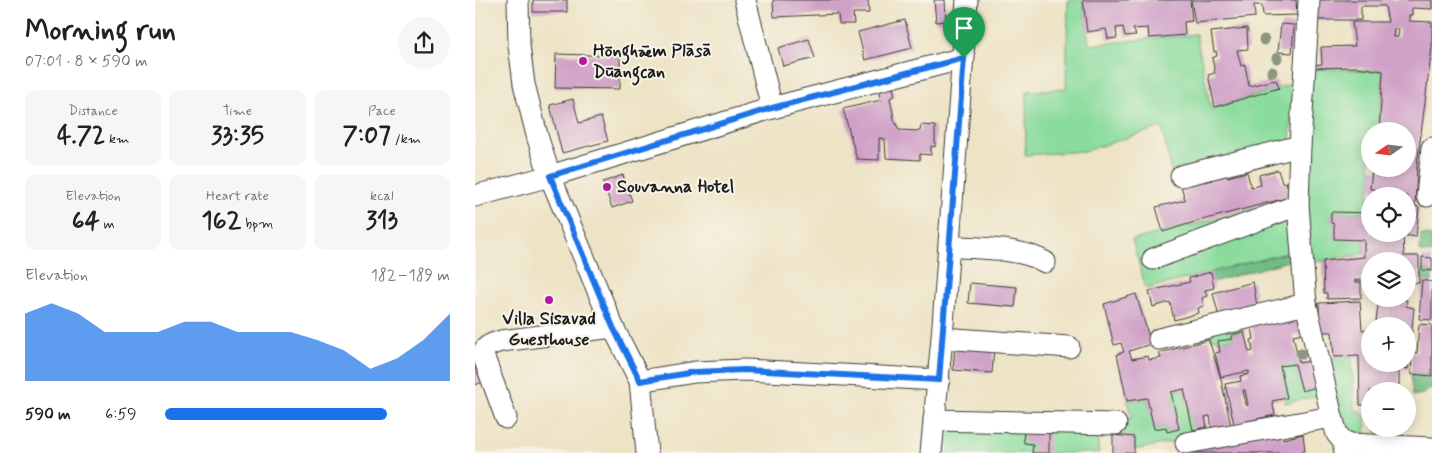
<!DOCTYPE html>
<html lang="en">
<head>
<meta charset="utf-8">
<style>
  body { margin:0; font-family:Mynerve,sans-serif; background:#f6f6f6; color:#202124; height:100vh; display:flex; flex-direction:column; font-size:19px; white-space:nowrap }
  * { box-sizing:border-box; margin:0 }
  p { font-size:16px; color:#757577 }
  .icon { flex:none; width:28px; height:28px; fill:none; stroke:currentColor; stroke-width:2; stroke-linecap:round; stroke-linejoin:round }
  .map { position:relative; flex:1; overflow:hidden }
  .panel { display:flex; flex-direction:column; background:#fff; width:475px }
  .panel>* { flex:none }
  .needle { width:32px; rotate:256deg }
  .tools { position:absolute; left:886px; top:122px; display:grid; gap:10px }
  .tools a { display:grid; place-items:center; width:55px; height:55px; border-radius:50%; background:#fff; box-shadow:0 2px 12px #0003; font-size:25px }
  .pin { position:absolute; display:grid; place-items:center; width:42px; height:42px; color:#fff; margin:-51px -21px; border-radius:50% 50% 50% 0; rotate:-45deg; box-shadow:0 0 5px #0007 }
  .pin .icon { rotate:45deg }
  .round { display:grid; place-items:center; flex:none; width:52px; height:52px; border-radius:26px; background:#f6f6f6 }
  .overview { display:flex; align-items:center; justify-content:space-between; height:85px; padding:0 25px }
  h1 { font-size:28px; font-weight:700; line-height:38px }
  .metrics { display:grid; grid-template-columns:repeat(3,1fr); gap:8px; height:85px; padding:5px 25px }
  .metrics div { display:grid; align-content:center; border-radius:10px; background:#f6f6f6; text-align:center }
  .metrics b { font-size:25px; font-weight:700 }
  .metrics small { font-size:14px; font-weight:400 }
  .metrics p { font-size:14px }
  .chart { height:140px; padding:10px 25px }
  .chart p { display:flex; justify-content:space-between }
  .chart svg { width:100%; height:90px; margin-top:5px; fill:#1a73e8; opacity:.7 }
  ul { padding:0 25px; list-style:none; font-size:16px }
  li { display:grid; grid-template-columns:80px 60px 1fr; align-items:center; height:38px }
  li i { height:12px; border-radius:6px; background:#1a73e8 }
  main { display:flex; flex:1; min-height:0 }
  .map>svg:first-child { display:block }
  .green { fill:#8adc9d; stroke:#537c5c }
  .forest { fill:#6fbc84; stroke:#466c50 }
  .building { fill:#d0a1c7; fill-rule:evenodd }
  .lines { fill:none; stroke-linecap:round; stroke-linejoin:round }
  .minor-casing { stroke:#3b3a35; stroke-width:23 }
  .minor { stroke:#fff; stroke-width:21 }
  .tree { fill:#8c957e }
  .route-casing { stroke:#fff; stroke-width:10 }
  .route { stroke:#1a73e8; stroke-width:6 }
  .poi-dot { fill:#b5179e; stroke:#f7f3e8; stroke-width:2 }
  .labels { text-anchor:middle; dominant-baseline:central; stroke-width:4; stroke-linejoin:round; paint-order:stroke }
  .poi-label { font-size:18px; font-weight:bold; fill:#1c1c1c; stroke:#f7f3e8; text-anchor:start }
</style>
</head>
<body>
<main>
<section class="panel">
<div class="overview"><div><h1>Morning run</h1><p>07:01 · 8 × 590 m</p></div><a class="round"><svg class="icon" aria-label="share" viewBox="0 0 24 24"><path d="M12 15V3M7 8l5-5 5 5M5 13v7h14v-7"/></svg></a></div>
<div class="metrics">
<div><p>Distance</p><b>4.72<small> km</small></b></div>
<div><p>Time</p><b>33:35</b></div>
<div><p>Pace</p><b>7:07<small> /km</small></b></div>
</div>
<div class="metrics">
<div><p>Elevation</p><b>64<small> m</small></b></div>
<div><p>Heart rate</p><b>162<small> bpm</small></b></div>
<div><p>kcal</p><b>313</b></div>
</div>
<div class="chart"><p><span>Elevation</span>182–189 m</p>
<svg viewBox="0 0 160 44" preserveAspectRatio="none"><path d="M0 44V11L10 6L20 11L30 20L40 20L50 20L60 15L70 15L80 20L90 20L100 20L110 24L120 29L130 38L140 33L150 24L160 11V44z"/></svg>
</div>
<ul>
<li><b>590 m</b>6:59<i style="width:78%"></i></li>
</ul>
</section>
<div class="map">
<svg width="957" height="453" viewBox="0 0 957 453">
  <rect width="100%" height="100%" fill="#f7f3e8"/>
  <filter id="ink" filterUnits="userSpaceOnUse"><feTurbulence type="fractalNoise" baseFrequency=".02" numOctaves="2"/><feDisplacementMap in="SourceGraphic" scale="10" xChannelSelector="R" yChannelSelector="G"/><feConvolveMatrix kernelMatrix="1 2 1 2 8 2 1 2 1" color-interpolation-filters="sRGB"/></filter>
  <filter id="wash" filterUnits="userSpaceOnUse"><feTurbulence type="fractalNoise" baseFrequency=".0096" numOctaves="4" result="noise"/><feDisplacementMap in="SourceGraphic" scale="20" xChannelSelector="R" yChannelSelector="G"/><feGaussianBlur stdDeviation="1.12" result="paint"/><feColorMatrix in="noise" values="0 0 0 0 0 0 0 0 0 0 0 0 0 0 0 0 0 1.4 0 .05"/><feComposite in="paint" operator="in"/></filter>
  <g filter="url(#wash)">
    <rect width="100%" height="100%" fill="#ede3c5"/>
    <g class="green">
      <polygon points="593,0 608,0 614,45 721,34 736,109 819,83 815,142 696,171 687,127 609,151 550,155 552,91 591,89"/>
      <polygon points="835,68 908,71 904,131 895,131 895,169 897,169 892,213 856,212 856,222 889,240 888,254 834,263 833,142"/>
      <polygon points="814,200 816,252 671,289 657,240"/>
      <polygon points="767,323 769,332 756,334 757,339 743,341 741,338 736,339 735,330"/>
      <polygon points="877,356 879,408 890,416 891,436 869,435 852,357"/>
      <polygon points="820,364 827,391 842,387 843,396 810,403 809,399 812,398 805,366"/>
      <polygon points="709,389 720,437 659,450 659,437 638,435 636,419 657,418 652,401 672,398 679,429 691,427 692,432 703,429 696,392"/>
      <polygon points="465,428 622,428 624,453 463,453"/>
      <polygon points="901,429 925,429 925,435 901,432"/>
    </g>
    <g class="forest">
      <polygon points="946,234 957,236 957,253 945,252"/>
      <polygon points="816,252 817,260 738,282 736,272"/>
      <polygon points="947,270 957,271 957,282 947,280"/>
      <polygon points="936,374 957,376 957,387 948,394 938,396"/>
    </g>
    <g id="blocks">
      <g class="building">
        <rect x="58" y="0" width="34" height="12"/>
        <polygon points="298,0 393,0 394,13 378,13 379,24 364,24 363,14 299,17"/>
        <polygon points="459,0 470,0 471,21 461,22"/>
        <polygon points="608,0 715,0 717,21 709,22 710,35 674,38 673,28 658,29 661,35 650,36 648,27 641,28 642,38 633,39 631,29 612,32"/>
        <polygon points="716,0 821,0 822,15 788,16 787,5 779,5 780,17 720,23"/>
        <path d="M 841,0 L 957,0 L 957,9 L 937,8 L 937,15 L 934,15 L 934,21 L 957,22 L 957,47 L 942,165 L 940,206 L 944,207 L 941,237 L 928,235 L 929,256 L 944,256 L 944,283 L 932,283 L 932,261 L 919,261 L 919,256 L 910,256 L 910,261 L 895,261 L 895,283 L 888,283 L 888,280 L 880,280 L 880,282 L 886,282 L 886,298 L 852,299 L 852,293 L 849,293 L 848,261 L 889,257 L 889,240 L 859,239 L 859,224 L 856,223 L 856,212 L 895,213 L 895,234 L 932,234 L 932,196 L 899,196 L 899,189 L 895,189 L 897,169 L 932,169 L 932,131 L 904,131 L 908,71 L 881,67 L 839,68 L 838,65 L 847,64 L 846,47 L 880,46 L 877,22 L 913,22 L 910,6 L 886,6 L 886,20 L 840,20 ZM 919,29 L 924,29 L 923,37 L 918,37 Z"/>
        <polygon points="430,20 437,48 390,60 383,32"/>
        <polygon points="806,24 819,25 817,53 803,52"/>
        <polygon points="772,28 773,49 762,50 766,66 770,65 774,86 801,80 804,88 740,107 733,75 740,73 737,58 742,56 741,51 739,52 736,32"/>
        <polygon points="334,39 340,58 308,66 303,48"/>
        <polygon points="81,54 145,56 145,89 80,88"/>
        <polygon points="417,83 420,96 415,98 419,119 424,130 445,131 446,125 460,126 460,147 456,146 456,155 445,154 445,160 411,158 410,139 404,138 404,160 382,159 368,109 406,100 402,87"/>
        <polygon points="98,99 104,123 126,117 133,141 87,153 75,105"/>
        <polygon points="803,170 807,183 811,182 815,197 716,223 688,232 681,207 710,200 706,185 728,174 730,182 738,180 737,175 752,171 753,177 772,172 776,187 786,185 784,175"/>
        <polygon points="148,175 157,201 137,208 128,182"/>
        <polygon points="947,257 957,258 957,271 947,270"/>
        <polygon points="736,272 739,288 730,290 732,296 727,298 729,306 723,308 724,313 699,320 695,302 678,307 674,291 715,282 714,278"/>
        <polygon points="947,280 957,282 957,320 944,319"/>
        <polygon points="778,282 782,306 744,317 738,293"/>
        <polygon points="495,283 542,287 540,307 493,303"/>
        <polygon points="661,294 676,344 654,351 657,359 673,356 674,360 686,358 684,353 734,340 746,379 756,426 737,430 735,416 730,417 732,427 718,430 709,389 696,392 704,429 692,432 691,427 679,429 672,398 652,401 642,354 649,352 646,343 639,345 629,304"/>
        <polygon points="904,299 932,300 931,306 939,308 933,369 924,367 924,391 895,391 895,405 885,405 884,356 859,357 857,332 845,332 844,303 885,301 887,330 893,329 893,344 895,344 895,364 932,364 932,326 912,326 913,323 901,321"/>
        <path d="M 823,311 L 828,333 L 818,335 L 824,363 L 835,361 L 842,387 L 827,391 L 820,364 L 805,366 L 812,398 L 797,401 L 800,415 L 759,424 L 750,384 L 766,381 L 765,376 L 774,374 L 774,371 L 746,377 L 740,353 L 745,352 L 743,341 L 757,339 L 756,335 L 769,332 L 774,352 L 778,351 L 776,340 L 779,339 L 776,322 ZM 768,390 L 770,390 L 773,405 L 771,405 Z"/>
        <polygon points="944,324 957,325 957,376 936,374 937,353 942,353"/>
        <polygon points="480,344 519,347 517,373 478,370"/>
        <polygon points="6,362 13,380 0,385 0,364"/>
        <polygon points="548,425 574,427 574,453 557,453 558,444 549,443"/>
        <polygon points="805,428 808,439 828,434 830,451 817,453 717,453 715,447"/>
        <polygon points="638,435 659,437 659,453 638,453"/>
      </g>
    </g>
  </g>
  <g filter="url(#ink)">
    <use href="#blocks" fill-opacity="0" stroke="#3b3a35" stroke-width="1"/>
    <g class="lines">
      <defs>
        <g id="minor">
          <polyline points="43,0 44,45 49,84 63,139 75,176 138,327 165,381 172,453"/>
          <polyline points="270,0 297,108"/>
          <polyline points="834,0 825,146 823,205 831,304 857,417 862,434 868,441 870,453"/>
          <polyline points="706,176 825,146"/>
          <polyline points="0,196 75,176 297,108 489,58"/>
          <polyline points="952,196 957,148"/>
          <path d="M 474,246 C 504,249 544,247 570,262"/>
          <polyline points="678,259 823,205"/>
          <polyline points="467,338 594,347"/>
          <polyline points="684,339 831,304"/>
          <polyline points="165,381 220,372 270,370 464,380"/>
          <path d="M 31,418 L 8,355 C 9,345 18,344 26,341 L 138,327"/>
          <polyline points="459,420 641,424"/>
          <polyline points="868,441 876,444 957,448"/>
          <polyline points="711,443 857,417"/>
          <polyline points="456,453 467,338 492,0"/>
        </g>
      </defs>
      <use href="#minor" class="minor-casing"/>
      <use href="#minor" class="minor"/>
    </g>
    <g class="tree">
      <circle cx="789" cy="40" r="5.5"/>
      <circle cx="802" cy="58" r="5.5"/>
      <circle cx="797" cy="72" r="5.5"/>
      <circle cx="826" cy="354" r="5.5"/>
    </g>
  </g>
  <g class="lines" filter="url(#ink)">
    <defs>
      <polygon id="route" points="489,58 464,380 270,370 220,372 165,381 138,327 75,176 297,108"/>
    </defs>
    <use href="#route" class="route-casing"/>
    <use href="#route" class="route"/>
  </g>
  <g class="poi-dot">
    <circle cx="108" cy="61" r="5"/>
    <circle cx="132" cy="187" r="5"/>
    <circle cx="74" cy="300" r="5"/>
  </g>
  <g class="labels">
    <g class="poi-label">
      <text x="118" y="51">Hōnghǣm Plāsā<tspan x="118" dy="21">Dūangcan</tspan></text>
      <text x="142" y="187">Souvanna Hotel</text>
      <text x="74" y="319" text-anchor="middle">Villa Sisavad<tspan x="74" dy="21">Guesthouse</tspan></text>
    </g>
  </g>
</svg>
<div class="tools">
<a><svg class="needle" viewBox="-14 -14 28 28"><path d="M0-13l5 13h-10z" fill="#e53935"/><path d="M0 13l5-13h-10z" fill="#757577"/></svg></a>
<a><svg class="icon" aria-label="locate" viewBox="0 0 24 24"><circle cx="12" cy="12" r="6"/><path d="M12 2v4M12 18v4M2 12h4M18 12h4"/></svg></a>
<a><svg class="icon" aria-label="layers" viewBox="0 0 24 24"><path d="M12 4l9 5-9 5-9-5zM3 14l9 5 9-5"/></svg></a>
<a>+</a>
<a>−</a>
</div>
<div class="pin" style="left:489px;top:58px;background:#1e9e55"><svg class="icon" aria-label="arrive" viewBox="0 0 24 24"><path d="M6 21V4h12l-3 4 3 4H6"/></svg></div>
</div>
</main>
</body>
</html>
